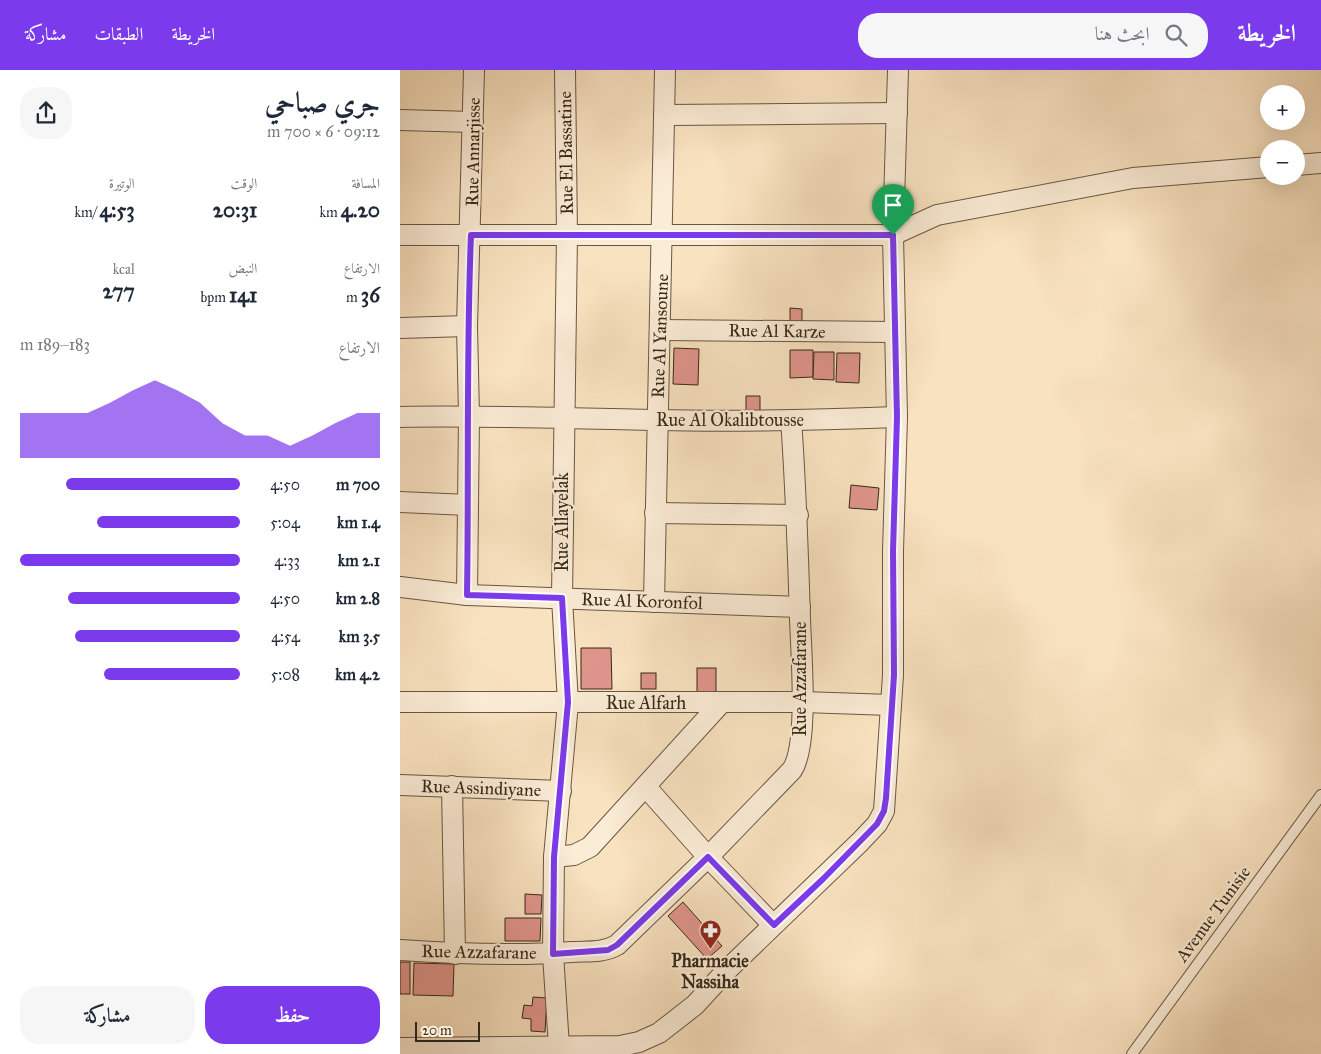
<!DOCTYPE html>
<html lang="ar">
<head>
<meta charset="utf-8">
<style>
  body { margin:0; font-family:"IM FELL Great Primer",Amiri,serif; background:#f6f6f7; color:#1f2937; direction:rtl; height:100vh; display:flex; flex-direction:column; font-size:19px; white-space:nowrap }
  * { box-sizing:border-box; margin:0 }
  p { font-size:16px; color:#747a83 }
  .icon { flex:none; width:28px; height:28px; fill:none; stroke:currentColor; stroke-width:2; stroke-linecap:round; stroke-linejoin:round }
  .map { position:relative; flex:1; overflow:hidden; direction:ltr }
  .sheet { display:flex; flex-direction:column; background:#fff; width:400px }
  .sheet>* { flex:none }
  .controls { position:absolute; left:860px; top:15px; display:grid; gap:10px }
  .controls a { display:grid; place-items:center; width:45px; height:45px; border-radius:50%; background:#fff; box-shadow:0 5px 20px #0002; font-size:25px }
  .scale { position:absolute; left:15px; bottom:12px; width:65px; box-sizing:border-box; padding-left:5px; border:2px solid #362919; border-top:0; font-size:14px; line-height:18px; white-space:nowrap; color:#362919; -webkit-text-stroke:4px #fbecd6; paint-order:stroke }
  .pin { position:absolute; display:grid; place-items:center; width:42px; height:42px; color:#fff; margin:-51px -21px; border-radius:50% 50% 50% 0; rotate:-45deg; box-shadow:0 0 5px #0007 }
  .pin .icon { rotate:45deg }
  .round { display:grid; place-items:center; flex:none; width:52px; height:52px; border-radius:20px; background:#f6f6f7 }
  .overview { display:flex; align-items:center; justify-content:space-between; height:85px; padding:0 20px }
  h1 { font-size:28px; font-weight:800; line-height:38px }
  .stats { display:grid; grid-template-columns:repeat(3,1fr); gap:8px; height:85px; padding:5px 20px }
  .stats div { display:grid; align-content:center }
  .stats b { font-size:21px; font-weight:800 }
  .stats small { font-size:14px; font-weight:400 }
  .stats p { font-size:14px }
  .chart { height:140px; padding:10px 20px }
  .chart p { display:flex; justify-content:space-between }
  .chart svg { width:100%; height:90px; margin-top:5px; fill:#7c3aed; opacity:.7 }
  .action { display:flex; gap:10px; margin-top:auto; padding:10px 20px }
  .action a { flex:1; height:58px; border-radius:20px; background:#7c3aed; color:#fff; font-size:20px; font-weight:800; line-height:58px; text-align:center }
  .action a+a { background:#f6f6f7; color:#1f2937 }
  ul { padding:0 20px; list-style:none; font-size:16px }
  li { display:grid; grid-template-columns:80px 60px 1fr; align-items:center; height:38px }
  li i { height:12px; border-radius:6px; background:#7c3aed }
  header { display:flex; align-items:center; gap:30px; box-sizing:border-box; height:70px; padding:0 25px; background:#7c3aed; color:#fff }
  header strong { font-size:24px }
  nav { display:flex; gap:28px; margin-inline-start:auto; font-size:18px }
  .search { width:350px; height:45px; background:#f6f6f7; display:flex; align-items:center; gap:12px; box-sizing:border-box; padding:0 18px; border-radius:20px; color:#747a83; font-size:19px }
  main { display:flex; flex:1; min-height:0 }
  .map>svg:first-child { display:block }
  .building { fill:#e0958c; stroke:#362919 }
  .lines { fill:none; stroke-linecap:round; stroke-linejoin:round }
  .lane-casing { stroke:#675743; stroke-width:12 }
  .street-casing { stroke:#675743; stroke-width:22 }
  .lane { stroke:#fbecd6; stroke-width:10 }
  .street { stroke:#fbecd6; stroke-width:20 }
  .route-casing { stroke:#fff; stroke-width:10 }
  .route { stroke:#7c3aed; stroke-width:6 }
  .labels { text-anchor:middle; dominant-baseline:central; stroke-width:4.5; stroke-linejoin:round; paint-order:stroke }
  .street-label { font-size:18px; fill:#362919; stroke:#fbecd6 }
  .poi-label { font-size:18px; font-weight:bold; fill:#362919; stroke:#fbecd6 }
</style>
</head>
<body>
<header>
<strong>الخريطة</strong>
<div class="search"><svg class="icon" aria-label="search" viewBox="0 0 24 24"><circle cx="10" cy="10" r="6"/><path d="M15 15l6 6"/></svg>ابحث هنا</div>
<nav><a>الخريطة</a><a>الطبقات</a><a>مشاركة</a></nav>
</header>
<main>
<div class="map">
<svg width="921" height="984" viewBox="0 0 921 984">
  <rect width="100%" height="100%" fill="#f9e2c0"/>
  <filter id="stains"><feTurbulence type="fractalNoise" baseFrequency=".004" numOctaves="4"/><feColorMatrix values="0 0 0 0 .2 0 0 0 0 .09 0 0 0 0 .02 0 0 0 .5 -.17"/></filter>
  <radialGradient id="worn" r=".72"><stop offset=".6" stop-color="#630" stop-opacity="0"/><stop offset="1" stop-color="#630" stop-opacity=".3"/></radialGradient>
  <g class="building">
    <polygon points="390,238 402,239 402,260 390,260"/>
    <polygon points="274,278 299,279 298,315 273,314"/>
    <polygon points="390,280 413,280 413,307 390,308"/>
    <polygon points="414,282 434,282 434,310 413,309"/>
    <polygon points="437,283 460,283 459,313 436,312"/>
    <polygon points="346,326 360,326 360,346 346,347"/>
    <polygon points="451,415 479,418 477,440 449,438"/>
    <polygon points="181,578 211,578 212,619 181,619"/>
    <rect x="297" y="598" width="19" height="25"/>
    <rect x="241" y="603" width="15" height="16"/>
    <polygon points="125,824 142,825 141,844 125,844"/>
    <polygon points="283,832 322,876 307,889 268,846"/>
    <polygon points="105,848 141,848 140,871 105,871"/>
    <rect x="0" y="892" width="10" height="32"/>
    <polygon points="14,893 54,894 53,926 13,925"/>
    <polygon points="133,927 147,928 145,962 131,961 131,949 122,948 124,935 132,936"/>
  </g>
  <g class="lines">
    <defs>
      <polyline id="lane" points="732,984 921,725"/>
      <g id="street">
        <polyline points="264,45 497,43"/>
        <polyline points="0,50 73,52"/>
        <polyline points="896,95 921,93"/>
        <polyline points="0,165 493,165 537,145 733,108 869,97"/>
        <polyline points="0,258 67,256"/>
        <polyline points="260,260 494,262"/>
        <path d="M 0,347 C 86,345 172,349 258,350 C 338,352 417,350 497,347"/>
        <polyline points="0,432 68,435"/>
        <polyline points="255,443 398,445"/>
        <polyline points="0,517 67,525 400,537"/>
        <polyline points="67,525 69,345 67,256 74,0"/>
        <polyline points="254,532 265,0"/>
        <polyline points="0,632 403,632 491,635"/>
        <polyline points="0,715 161,721"/>
        <polyline points="52,716 55,884"/>
        <polyline points="246,717 308,787 373,855"/>
        <polyline points="154,787 174,785 190,777 321,633"/>
        <path d="M 0,880 C 57,884 115,886 172,882 C 187,881 203,883 217,875 L 308,787 L 392,700 C 409,675 401,582 400,549 C 398,483 396,417 391,350"/>
        <polyline points="159,977 153,884 154,787 168,633 162,528 167,165 165,0"/>
        <polyline points="0,978 220,976 239,972 259,963 295,935 327,900 460,772 477,754 484,741 493,605 493,481 497,347 493,165 498,0"/>
      </g>
    </defs>
    <use href="#lane" class="lane-casing"/>
    <use href="#street" class="street-casing"/>
    <use href="#lane" class="lane"/>
    <use href="#street" class="street"/>
  </g>
  <g class="lines">
    <defs>
      <path id="route" d="M 71,165 L 493,165 L 497,347 L 493,481 L 494,605 L 486,728 L 484,741 L 477,754 L 423,809 L 374,855 L 308,787 L 217,875 L 208,880 L 153,884 L 154,787 L 168,632 L 162,528 L 67,525 C 69,405 66,285 71,165 Z"/>
    </defs>
    <use href="#route" class="route-casing"/>
    <use href="#route" class="route"/>
  </g>
  <defs>
    <symbol id="pharmacy-pin" viewBox="-11 -11 22 30"><path d="M0 17L-7.5 6A9.5 9.5 0 1 1 7.5 6Z" fill="#8f2418" stroke="#fbecd6"/><path d="M-2-6h4v4h4v4h-4v4h-4v-4h-4v-4h4Z" fill="#fff"/></symbol>
  </defs>
  <g fill-rule="evenodd">
    <use href="#pharmacy-pin" x="298" y="848" width="25" height="34"/>
  </g>
  <g class="labels">
    <g class="street-label">
      <text transform="translate(73 82) rotate(-89)">Rue Annarjisse</text>
      <text transform="translate(166 83) rotate(-91)">Rue El Bassatine</text>
      <text transform="translate(377 261) rotate(1)">Rue Al Karze</text>
      <text transform="translate(260 266) rotate(-88)">Rue Al Yansoune</text>
      <text x="330" y="350">Rue Al Okalibtousse</text>
      <text transform="translate(162 452) rotate(-90)">Rue Allayelak</text>
      <text transform="translate(242 531) rotate(2)">Rue Al Koronfol</text>
      <text transform="translate(400 609) rotate(-90)">Rue Azzafarane</text>
      <text x="246" y="633">Rue Alfarh</text>
      <text transform="translate(81 718) rotate(2)">Rue Assindiyane</text>
      <text transform="translate(813 844) rotate(-54)">Avenue Tunisie</text>
      <text transform="translate(79 882) rotate(1)">Rue Azzafarane</text>
    </g>
    <g class="poi-label">
      <text x="310" y="891">Pharmacie<tspan x="310" dy="21">Nassiha</tspan></text>
    </g>
  </g>
  <rect width="100%" height="100%" filter="url(#stains)"/>
  <rect width="100%" height="100%" fill="url(#worn)"/>
</svg>
<div class="controls">
<a>+</a>
<a>−</a>
</div>
<div class="scale">20 m</div>
<div class="pin" style="left:493px;top:165px;background:#1e9e55"><svg class="icon" aria-label="arrive" viewBox="0 0 24 24"><path d="M6 21V4h12l-3 4 3 4H6"/></svg></div>
</div>
<section class="sheet">
<div class="overview"><div><h1>جري صباحي</h1><p>09:12 · 6 × 700 m</p></div><a class="round"><svg class="icon" aria-label="share" viewBox="0 0 24 24"><path d="M12 15V3M7 8l5-5 5 5M5 13v7h14v-7"/></svg></a></div>
<div class="stats">
<div><p>المسافة</p><b>4.20<small> km</small></b></div>
<div><p>الوقت</p><b>20:31</b></div>
<div><p>الوتيرة</p><b>4:53<small> /km</small></b></div>
</div>
<div class="stats">
<div><p>الارتفاع</p><b>36<small> m</small></b></div>
<div><p>النبض</p><b>141<small> bpm</small></b></div>
<div><p>kcal</p><b>277</b></div>
</div>
<div class="chart"><p><span>الارتفاع</span>183–189 m</p>
<svg viewBox="0 0 160 44" preserveAspectRatio="none"><path d="M0 44V22L10 22L20 22L30 22L40 17L50 11L60 6L70 11L80 17L90 27L100 33L110 33L120 38L130 33L140 27L150 22L160 22V44z"/></svg>
</div>
<ul>
<li><b>700 m</b>4:50<i style="width:79%"></i></li>
<li><b>1.4 km</b>5:04<i style="width:65%"></i></li>
<li><b>2.1 km</b>4:33<i style="width:100%"></i></li>
<li><b>2.8 km</b>4:50<i style="width:78%"></i></li>
<li><b>3.5 km</b>4:54<i style="width:75%"></i></li>
<li><b>4.2 km</b>5:08<i style="width:62%"></i></li>
</ul>
<div class="action"><a>حفظ</a><a>مشاركة</a></div>
</section>
</main>
</body>
</html>
